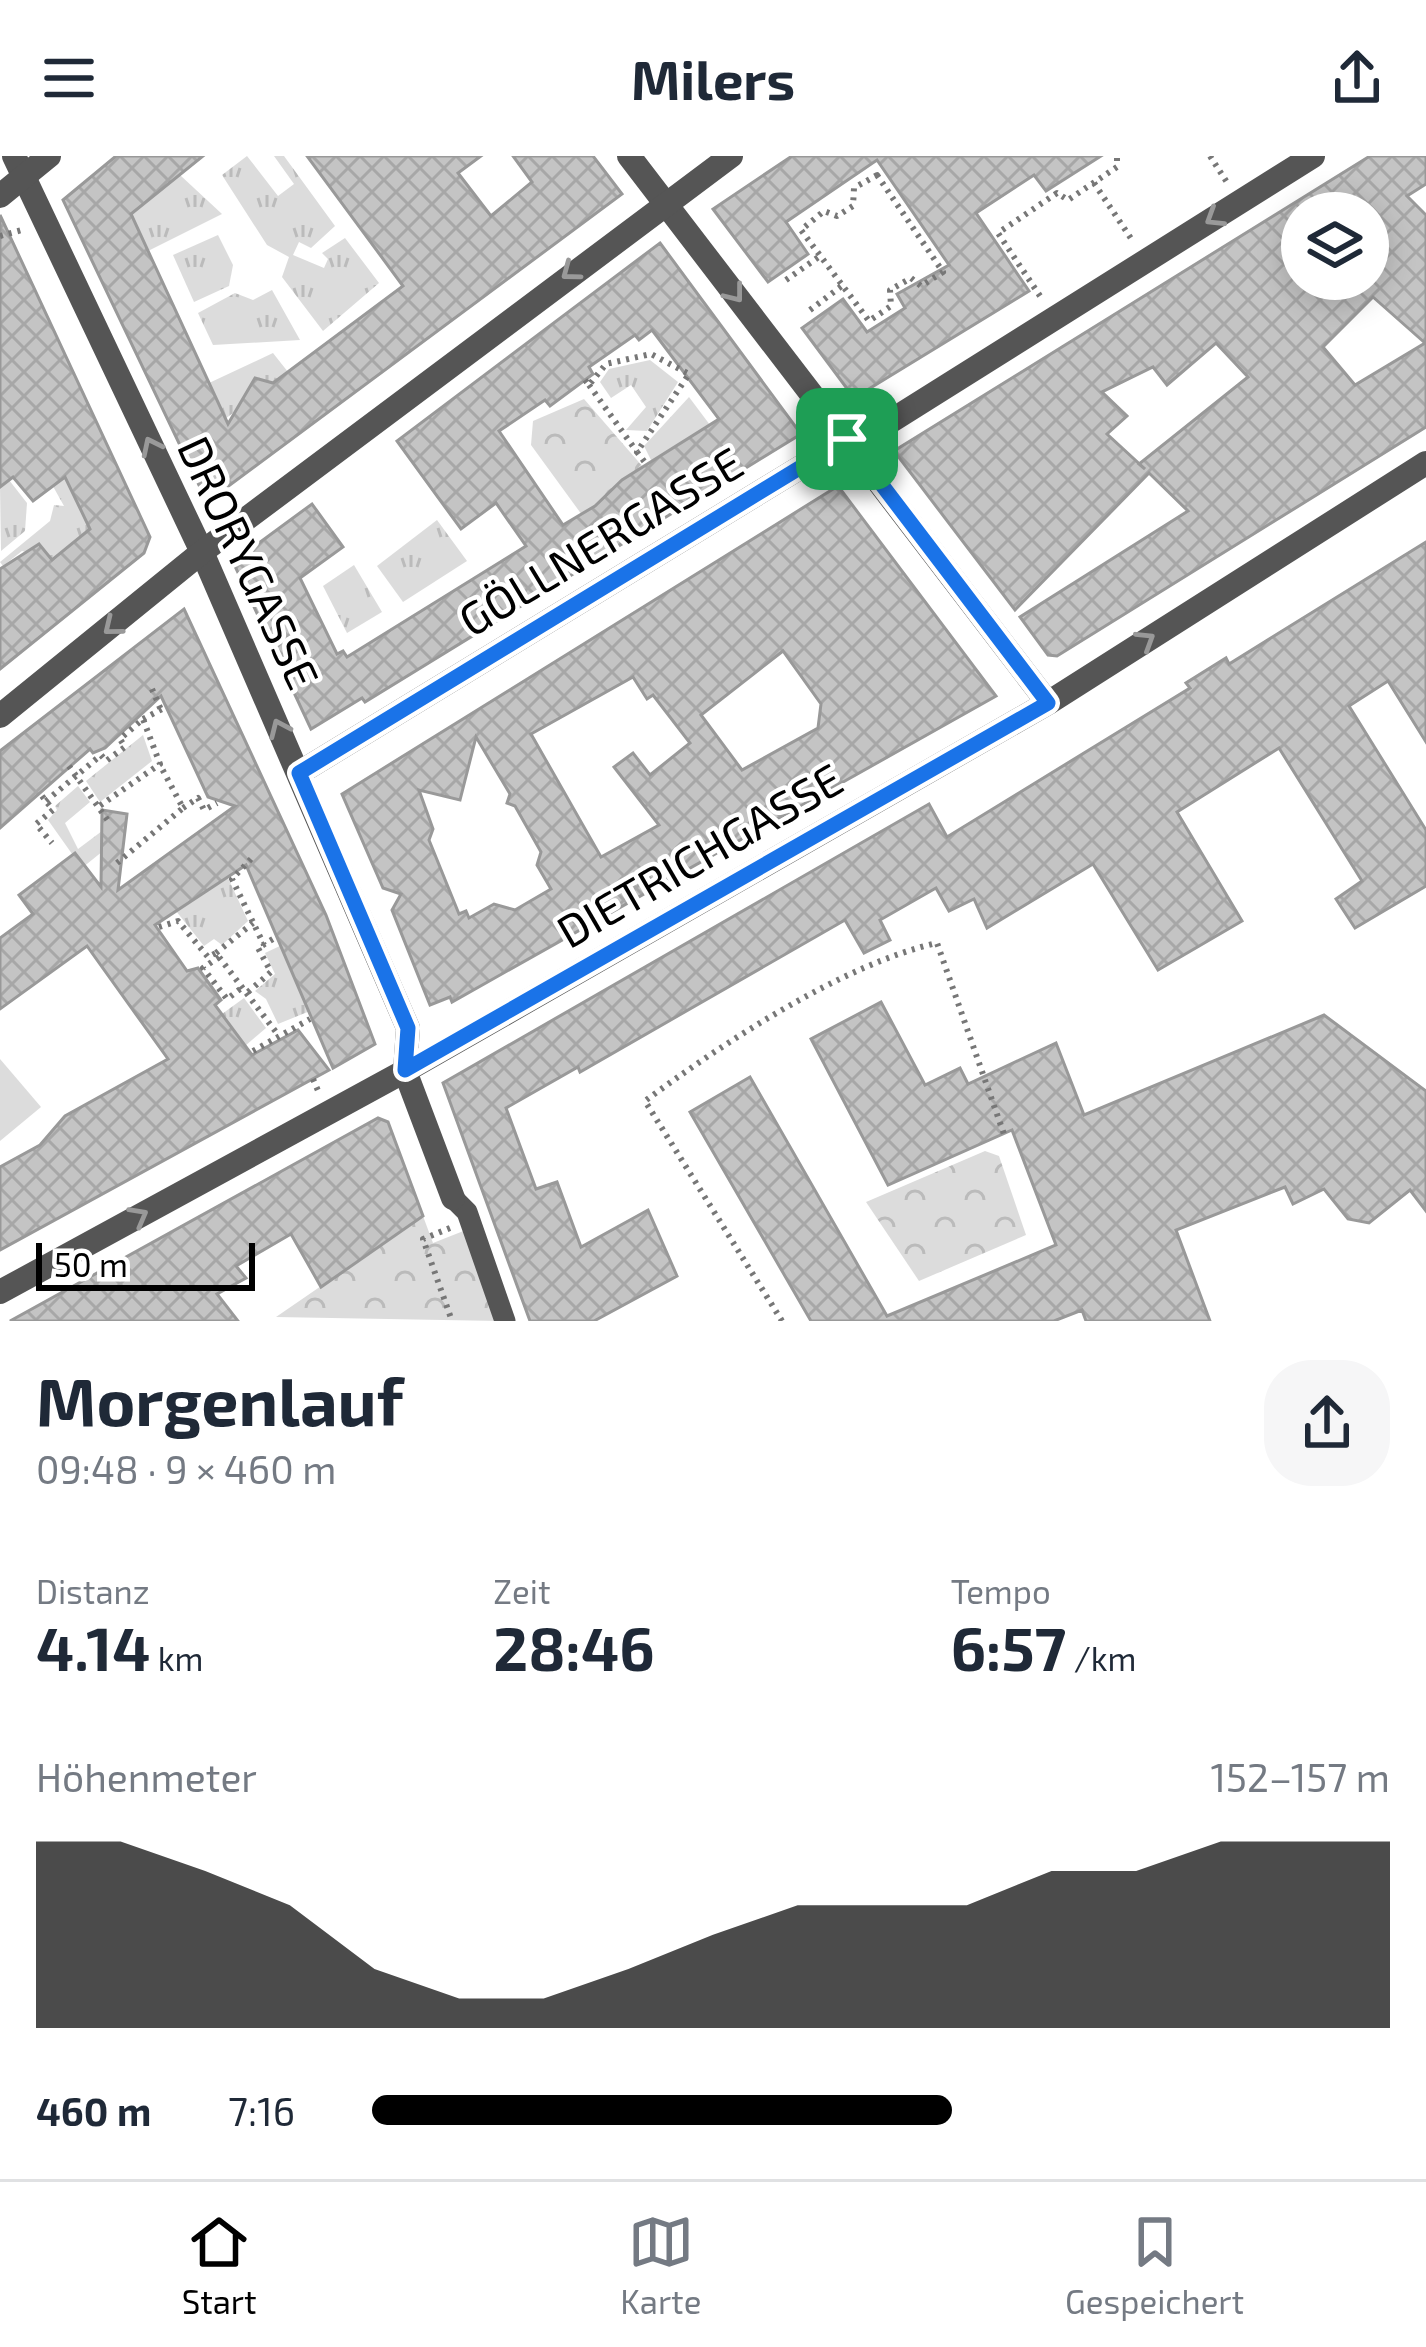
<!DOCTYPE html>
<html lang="de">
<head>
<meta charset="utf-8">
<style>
  body { margin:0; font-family:"Exo 2",sans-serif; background:#f6f6f7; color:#1f2937; height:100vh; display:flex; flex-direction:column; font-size:45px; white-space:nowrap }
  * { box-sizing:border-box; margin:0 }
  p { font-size:39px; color:#747a83 }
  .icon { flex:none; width:66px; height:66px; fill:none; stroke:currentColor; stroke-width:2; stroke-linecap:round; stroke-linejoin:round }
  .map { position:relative; height:1165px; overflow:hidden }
  .details { display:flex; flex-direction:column; background:#fff; flex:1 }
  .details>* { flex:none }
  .controls { position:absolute; left:1281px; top:36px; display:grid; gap:24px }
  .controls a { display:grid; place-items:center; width:108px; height:108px; border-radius:50%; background:#fff; box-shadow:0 6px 30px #0003; font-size:60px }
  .scale { position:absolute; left:36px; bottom:30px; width:219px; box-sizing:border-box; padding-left:12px; border:6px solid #000; border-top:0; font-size:33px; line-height:42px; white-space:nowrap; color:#000; -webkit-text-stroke:9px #fff; paint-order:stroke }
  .pin { position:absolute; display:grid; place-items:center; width:102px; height:102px; color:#fff; margin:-51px; border-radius:24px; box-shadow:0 6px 18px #0006 }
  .round { display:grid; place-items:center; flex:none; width:126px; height:126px; border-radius:48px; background:#f6f6f7 }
  .head { display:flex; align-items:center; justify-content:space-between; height:204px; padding:0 36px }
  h1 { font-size:66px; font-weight:700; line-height:90px }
  .figures { display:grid; grid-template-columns:repeat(3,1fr); gap:18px; height:204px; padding:12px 36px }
  .figures div { display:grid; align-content:center }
  .figures b { font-size:60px; font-weight:700 }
  .figures small { font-size:33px; font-weight:400 }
  .figures p { font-size:33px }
  .chart { height:336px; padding:24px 36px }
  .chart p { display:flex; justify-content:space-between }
  .chart svg { width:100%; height:216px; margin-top:12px; fill:#000; opacity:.7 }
  ul { padding:0 36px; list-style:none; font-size:39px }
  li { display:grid; grid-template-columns:192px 144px 1fr; align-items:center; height:90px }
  li i { height:30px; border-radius:15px; background:#000 }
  header { display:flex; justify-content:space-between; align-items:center; height:156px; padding:0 36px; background:#fff; font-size:54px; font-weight:700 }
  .dock { display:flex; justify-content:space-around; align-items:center; height:168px; border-top:3px solid #e0e1e3; background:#fff; font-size:33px; color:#747a83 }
  .dock a { display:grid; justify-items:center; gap:6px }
  .dock .current { color:#000 }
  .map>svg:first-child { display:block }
  .grass { fill:url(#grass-tufts) }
  .park { fill:url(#park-crowns) }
  .pitch { fill:#dcdcdc }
  .building { fill:url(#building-cross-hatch); stroke:#999; stroke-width:3; fill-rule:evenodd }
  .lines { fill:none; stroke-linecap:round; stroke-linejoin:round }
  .path { stroke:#777; stroke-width:6; stroke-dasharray:3 6; stroke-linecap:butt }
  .pedestrian { stroke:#555; stroke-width:21 }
  .minor { stroke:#555; stroke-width:24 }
  .tertiary { stroke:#555; stroke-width:24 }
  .oneway { stroke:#999 }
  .route-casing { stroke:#fff; stroke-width:24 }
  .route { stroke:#1a73e8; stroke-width:15 }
  .labels { text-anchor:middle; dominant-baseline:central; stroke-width:9; stroke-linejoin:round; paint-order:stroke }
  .street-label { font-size:45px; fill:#000; stroke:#fff }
</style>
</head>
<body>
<header><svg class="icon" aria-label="menu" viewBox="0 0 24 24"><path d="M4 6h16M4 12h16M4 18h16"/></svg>Milers<svg class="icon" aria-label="share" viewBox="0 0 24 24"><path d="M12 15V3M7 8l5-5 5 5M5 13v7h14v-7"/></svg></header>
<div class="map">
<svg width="1426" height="1165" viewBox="0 0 1426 1165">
  <defs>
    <pattern id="grass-tufts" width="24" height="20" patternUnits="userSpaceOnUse" patternTransform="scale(3)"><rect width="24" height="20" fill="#dcdcdc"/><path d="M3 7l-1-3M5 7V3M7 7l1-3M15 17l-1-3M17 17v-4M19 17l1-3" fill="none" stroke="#bbb"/></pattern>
    <pattern id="park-crowns" width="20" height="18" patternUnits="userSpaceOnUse" patternTransform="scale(3)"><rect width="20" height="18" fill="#dcdcdc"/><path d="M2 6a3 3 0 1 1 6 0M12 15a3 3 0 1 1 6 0" fill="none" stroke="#bbb"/></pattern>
    <pattern id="building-cross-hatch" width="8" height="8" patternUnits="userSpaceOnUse" patternTransform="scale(3)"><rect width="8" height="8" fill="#c4c4c4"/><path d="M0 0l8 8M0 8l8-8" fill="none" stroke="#a7a7a7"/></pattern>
  </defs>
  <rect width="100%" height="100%" fill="#fff"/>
  <g class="grass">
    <polygon points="247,0 278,40 294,28 274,0 284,0 335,70 311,92 299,86 293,99 324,112 328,103 322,97 345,82 379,127 323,175 282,121 289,101 267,89 222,19"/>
    <polygon points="180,19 222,58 148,95 131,58"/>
    <polygon points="218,79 233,109 229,130 194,146 173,99"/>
    <polygon points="272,134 300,184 213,189 198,157 235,137 253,144"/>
    <polygon points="273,197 288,216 273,227 253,224 252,243 225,263 209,227"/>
    <polygon points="650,204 678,226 647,275 626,274 646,251 631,229 611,242 600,226 609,213"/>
    <polygon points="689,241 710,269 652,306 644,290"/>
    <polygon points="55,301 90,373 52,404 22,395 3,410 0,406 50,365 54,349 64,350 40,307"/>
    <polygon points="9,324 27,347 25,375 1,395 0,331"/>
    <polygon points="437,364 467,405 403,446 377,410"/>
    <polygon points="354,409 382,456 347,477 323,430"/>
    <polygon points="143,579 152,605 100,646 86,625"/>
    <polygon points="78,630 90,646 65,667 78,693 102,675 119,682 82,712 48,664 57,654 55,650"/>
    <polygon points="228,722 248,765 222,789 214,783 204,790 176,755"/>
    <polygon points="282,789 310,855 278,868 266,843 255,835 275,818 265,797"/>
    <polygon points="244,842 266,872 245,890 222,858"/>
  </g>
  <g class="park">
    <polygon points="584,243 643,311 582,359 531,289 533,265"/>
    <polygon points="985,995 999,1000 1026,1079 919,1125 866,1046"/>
    <polygon points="423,1060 433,1087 466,1074 499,1165 276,1161"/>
  </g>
  <polygon class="pitch" points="0,903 41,951 0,985"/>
  <g class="building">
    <polygon points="116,0 203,0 131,58 228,268 255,222 273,227 403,130 307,0 481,0 458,17 491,60 532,26 513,0 593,0 622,38 207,346 63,44"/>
    <polygon points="792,0 1101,0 1046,35 1034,19 976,57 1029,135 854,242 802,172 843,143 867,176 905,152 897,138 949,109 877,4 786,66 808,98 768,126 713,53"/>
    <path d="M 1370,0 L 1426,0 L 1426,28 L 1407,40 L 1426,59 L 1426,271 L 1057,500 L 1048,499 L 1020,461 L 1188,355 L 1149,317 L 1015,454 L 894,295 ZM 1302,57 L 1368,57 L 1368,123 L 1302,123 ZM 1373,141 L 1425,187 L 1355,229 L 1323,191 ZM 1216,187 L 1248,221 L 1139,308 L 1145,313 L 1107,278 L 1127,260 L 1102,236 L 1153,211 L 1167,229 Z"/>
    <polygon points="0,59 150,381 144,397 0,513 0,413 39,388 52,404 90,373 65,321 33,345 13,321 0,331"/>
    <path d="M 660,87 L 801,278 L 365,546 L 362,542 L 311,573 L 233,406 L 312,348 L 343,391 L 300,422 L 337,498 L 343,495 L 347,501 L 526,390 L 496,347 L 461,373 L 397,285 ZM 652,174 L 719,263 L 622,324 L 595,350 L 563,369 L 499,275 L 545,244 L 550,250 L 593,218 L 589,211 L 635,179 L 639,184 Z"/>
    <path d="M 838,330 L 996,540 L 452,846 L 450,841 L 430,849 L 392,754 L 401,738 L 383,732 L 342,638 ZM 783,495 L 821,548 L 818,572 L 742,614 L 701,559 ZM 633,521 L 647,543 L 653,539 L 690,587 L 650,619 L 633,597 L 614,611 L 659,669 L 601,701 L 531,578 ZM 476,581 L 510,638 L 507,647 L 515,650 L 541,696 L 537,709 L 551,733 L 515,754 L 494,748 L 469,762 L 466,755 L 459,758 L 429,684 L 433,673 L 419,634 L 460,644 Z"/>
    <polygon points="1426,386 1426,586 1388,525 1349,550 1426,674 1426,730 1355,772 1336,743 1362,725 1279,592 1177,656 1242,765 1158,814 1093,708 987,772 974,743 949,755 936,732 880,764 890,784 864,797 845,764 580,916 578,911 506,952 536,1033 557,1026 581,1091 648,1054 677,1120 594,1165 530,1165 443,927 929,648 947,681 1190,532 1186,527 1226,502 1229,508"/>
    <polygon points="184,453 326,759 375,888 333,912 246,709 155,769 187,815 198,812 221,844 215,849 252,899 298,874 329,914 0,1094 0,1011 40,989 65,960 168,903 87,790 0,853 0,782 33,758 19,739 75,697 101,731 102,654 127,658 118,734 235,650 208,641 161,540 105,592 93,597 90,593 0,672 0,595"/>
    <polygon points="881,846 925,929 960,912 968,928 1056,887 1084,959 1324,859 1426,935 1426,1055 1410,1034 1369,1067 1348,1063 1324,1033 1293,1048 1285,1031 1176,1074 1210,1165 1086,1165 1082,1154 1054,1165 811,1165 690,956 750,921 887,1160 1056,1089 1012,974 888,1029 811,883"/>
    <polygon points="378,962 388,966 423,1060 321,1131 291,1078 236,1110 246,1122 217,1138 238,1165 10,1165"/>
  </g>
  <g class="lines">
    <g class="path">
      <polyline points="1210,0 1228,28"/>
      <polygon points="877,19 943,116 921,130 911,122 890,134 891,150 869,165 801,74 824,55 837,60 853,50 854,32"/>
      <polyline points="1094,27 1132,84"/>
      <polyline points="0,80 22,74"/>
      <polyline points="786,124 820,100"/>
      <polyline points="1040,140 998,77 1057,37 1068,44 1117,11 1117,0"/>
      <polyline points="810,154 843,129"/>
      <polyline points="585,224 589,229 606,208 651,198 689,218 637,296 647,309"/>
      <polyline points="589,229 637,296"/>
      <polyline points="152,533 161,554"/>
      <polyline points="143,563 166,551"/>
      <polyline points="69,610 109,666"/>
      <polyline points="42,640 53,654 36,668 52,687"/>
      <polyline points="46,645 101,599 106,605 125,591 120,583 143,563 160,608 98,651"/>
      <polyline points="183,652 198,642 204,654 217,647"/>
      <polyline points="251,703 232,723 264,789"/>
      <polyline points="117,707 183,652 160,609"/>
      <polyline points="159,771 178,765 208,801 216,797 279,880"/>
      <polyline points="216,797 253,767"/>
      <polyline points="219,801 203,812 227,843 243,831"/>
      <polyline points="248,836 271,816 258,792 278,780"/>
      <polyline points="253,895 310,863"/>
      <polyline points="313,923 319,937"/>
      <polyline points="450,1072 423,1083 452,1165"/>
      <path d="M 782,1165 L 645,945 C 723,887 843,808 937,787 L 1005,981"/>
    </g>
    <polyline class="pedestrian" points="453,1042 467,1056 505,1165"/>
    <g class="minor">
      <polyline points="14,0 202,396 408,872 405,915 453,1042"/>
      <polyline points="629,0 1048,547"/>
      <polyline points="0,560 202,396 731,0"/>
      <polyline points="299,617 847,283 883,270 1313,0"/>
      <polyline points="0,1136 405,915 1048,547 1426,307"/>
    </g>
    <polyline class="tertiary" points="0,40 49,0"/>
  </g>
  <defs><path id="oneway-chevron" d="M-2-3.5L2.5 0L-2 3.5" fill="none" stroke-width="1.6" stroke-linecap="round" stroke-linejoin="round" transform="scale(3)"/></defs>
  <g class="oneway">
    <use href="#oneway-chevron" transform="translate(1214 62) rotate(148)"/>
    <use href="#oneway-chevron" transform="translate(570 116) rotate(143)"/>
    <use href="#oneway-chevron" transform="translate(735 138) rotate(52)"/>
    <use href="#oneway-chevron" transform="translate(151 290) rotate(-116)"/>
    <use href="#oneway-chevron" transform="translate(112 471) rotate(141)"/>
    <use href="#oneway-chevron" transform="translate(1146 484) rotate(-32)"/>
    <use href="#oneway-chevron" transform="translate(279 572) rotate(-114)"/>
    <use href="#oneway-chevron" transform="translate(139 1060) rotate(-29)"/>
  </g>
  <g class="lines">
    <defs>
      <polygon id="route" points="847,283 1048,547 405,914 408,872 299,617"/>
    </defs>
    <use href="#route" class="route-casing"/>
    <use href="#route" class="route"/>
  </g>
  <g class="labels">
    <g class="street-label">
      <text transform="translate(600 384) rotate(-31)">GÖLLNERGASSE</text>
      <text transform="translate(250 406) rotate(65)">DRORYGASSE</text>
      <text transform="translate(699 698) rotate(-30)">DIETRICHGASSE</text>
    </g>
  </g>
</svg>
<div class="controls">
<a><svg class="icon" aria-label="layers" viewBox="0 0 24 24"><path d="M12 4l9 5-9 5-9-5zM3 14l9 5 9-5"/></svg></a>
</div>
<div class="scale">50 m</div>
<div class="pin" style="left:847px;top:283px;background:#1e9e55"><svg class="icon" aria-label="arrive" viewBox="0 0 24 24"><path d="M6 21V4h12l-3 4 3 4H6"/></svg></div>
</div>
<section class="details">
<div class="head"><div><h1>Morgenlauf</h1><p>09:48 · 9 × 460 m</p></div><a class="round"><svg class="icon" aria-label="share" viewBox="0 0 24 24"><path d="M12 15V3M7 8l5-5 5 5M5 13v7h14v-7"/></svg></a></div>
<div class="figures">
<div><p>Distanz</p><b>4.14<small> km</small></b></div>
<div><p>Zeit</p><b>28:46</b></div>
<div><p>Tempo</p><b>6:57<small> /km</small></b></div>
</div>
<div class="chart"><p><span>Höhenmeter</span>152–157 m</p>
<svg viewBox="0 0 160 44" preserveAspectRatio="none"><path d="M0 44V6L10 6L20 12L30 19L40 32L50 38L60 38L70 32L80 25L90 19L100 19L110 19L120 12L130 12L140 6L150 6L160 6V44z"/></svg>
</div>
<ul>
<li><b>460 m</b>7:16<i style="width:57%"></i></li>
</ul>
</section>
<nav class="dock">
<a class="current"><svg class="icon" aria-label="home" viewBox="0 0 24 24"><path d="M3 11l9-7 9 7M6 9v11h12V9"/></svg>Start</a>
<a><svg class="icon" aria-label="map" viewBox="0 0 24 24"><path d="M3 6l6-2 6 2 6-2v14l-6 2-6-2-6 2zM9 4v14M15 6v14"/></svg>Karte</a>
<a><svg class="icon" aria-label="saved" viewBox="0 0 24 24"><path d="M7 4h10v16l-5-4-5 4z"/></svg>Gespeichert</a>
</nav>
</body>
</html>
